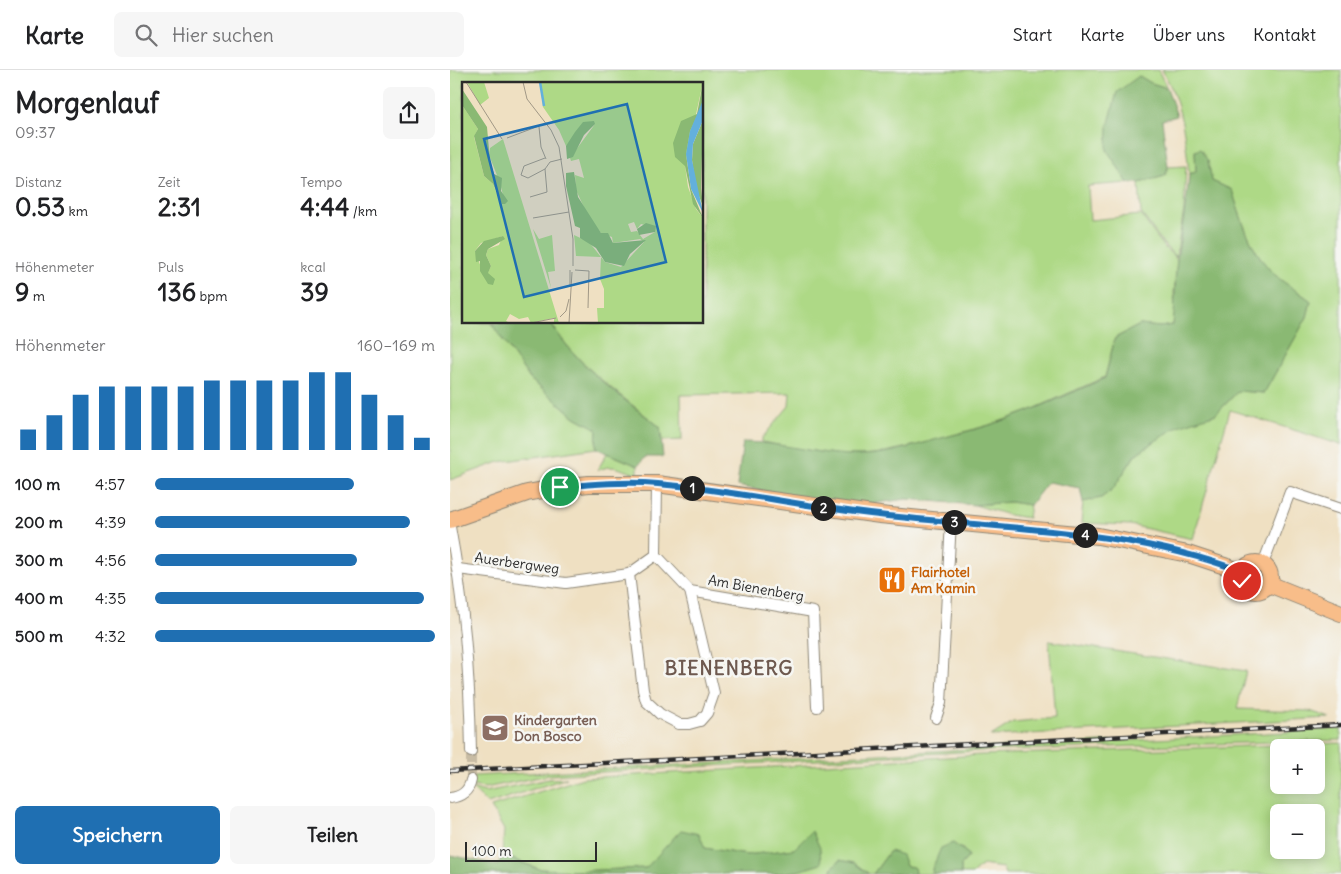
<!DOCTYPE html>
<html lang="de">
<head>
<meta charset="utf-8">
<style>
  body { margin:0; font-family:Delius,sans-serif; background:#f6f6f6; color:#202124; height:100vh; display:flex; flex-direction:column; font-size:19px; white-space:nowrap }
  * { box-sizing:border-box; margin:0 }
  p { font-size:16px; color:#757577 }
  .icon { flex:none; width:28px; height:28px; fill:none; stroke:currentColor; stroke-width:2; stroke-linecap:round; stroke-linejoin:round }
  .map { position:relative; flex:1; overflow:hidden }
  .drawer { display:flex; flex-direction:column; background:#fff; width:450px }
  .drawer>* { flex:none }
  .controls { position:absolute; left:820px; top:669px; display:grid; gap:10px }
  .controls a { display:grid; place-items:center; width:55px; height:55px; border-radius:8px; background:#fff; box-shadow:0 2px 12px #0003; font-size:25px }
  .scale { position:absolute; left:15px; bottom:12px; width:132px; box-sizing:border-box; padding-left:5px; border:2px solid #2b2b2b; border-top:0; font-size:14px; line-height:18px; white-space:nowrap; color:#2b2b2b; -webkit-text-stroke:4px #f6f6f2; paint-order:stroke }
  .pin { position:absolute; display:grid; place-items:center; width:42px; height:42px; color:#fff; margin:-21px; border:2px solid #fff; border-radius:50%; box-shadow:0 1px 5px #0007 }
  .km { position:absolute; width:25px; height:25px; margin:-12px; border-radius:50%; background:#222; color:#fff; font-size:14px; line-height:25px; text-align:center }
  .round { display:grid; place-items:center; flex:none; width:52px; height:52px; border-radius:8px; background:#f6f6f6 }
  .headline { display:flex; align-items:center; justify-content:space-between; height:85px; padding:0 15px }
  h1 { font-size:28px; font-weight:700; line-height:38px }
  .stats { display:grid; grid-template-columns:repeat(3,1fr); gap:8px; height:85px; padding:5px 15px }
  .stats div { display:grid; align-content:center }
  .stats b { font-size:25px; font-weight:700 }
  .stats small { font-size:14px; font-weight:400 }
  .stats p { font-size:14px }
  .chart { height:140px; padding:10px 15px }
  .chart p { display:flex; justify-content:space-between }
  .chart svg { width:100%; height:90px; margin-top:5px; stroke:#1f6fb2; stroke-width:6 }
  .action { display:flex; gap:10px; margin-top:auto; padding:10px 15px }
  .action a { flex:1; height:58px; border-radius:8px; background:#1f6fb2; color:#fff; font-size:20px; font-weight:700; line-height:58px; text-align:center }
  .action a+a { background:#f6f6f6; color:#202124 }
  ul { padding:0 15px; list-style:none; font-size:16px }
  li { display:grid; grid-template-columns:80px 60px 1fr; align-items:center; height:38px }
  li i { height:12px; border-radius:6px; background:#1f6fb2 }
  header { display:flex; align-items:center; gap:30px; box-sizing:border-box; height:70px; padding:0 25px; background:#fff; border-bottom:1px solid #e0e0e0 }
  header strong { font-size:24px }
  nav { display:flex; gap:28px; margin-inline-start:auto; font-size:18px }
  .search { width:350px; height:45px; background:#f6f6f6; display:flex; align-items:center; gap:12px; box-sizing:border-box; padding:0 18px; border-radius:8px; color:#757577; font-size:19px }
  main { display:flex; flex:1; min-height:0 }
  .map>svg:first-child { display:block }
  .green { fill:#aed986; stroke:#6c8258; fill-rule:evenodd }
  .forest { fill:#8ab973; stroke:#5a724f }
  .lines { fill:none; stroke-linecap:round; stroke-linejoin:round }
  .minor-tunnel { stroke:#c8bca4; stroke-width:10; stroke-dasharray:10 5; stroke-linecap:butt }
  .minor-casing { stroke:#8d8676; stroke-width:12 }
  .primary-casing { stroke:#8d8676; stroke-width:18 }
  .minor { stroke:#fff; stroke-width:10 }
  .primary { stroke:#f8bd89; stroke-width:16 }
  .rail-casing { stroke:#2b2b2b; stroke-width:4.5 }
  .rail { stroke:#f6f6f2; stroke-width:2.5; stroke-dasharray:8; stroke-linecap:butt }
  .route-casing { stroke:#fff; stroke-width:10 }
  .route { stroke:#1f6fb2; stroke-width:6 }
  .labels { text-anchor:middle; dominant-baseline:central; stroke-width:5; stroke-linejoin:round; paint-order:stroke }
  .street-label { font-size:14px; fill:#2b2b2b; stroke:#f6f6f2 }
  .food-label { font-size:14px; font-weight:bold; fill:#c56008; stroke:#f6f6f2; text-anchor:start }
  .education-label { font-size:14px; font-weight:bold; fill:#785e54; stroke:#f6f6f2; text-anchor:start }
  .district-label { font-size:19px; font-weight:bold; letter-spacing:1px; fill:#6e594f; stroke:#f6f6f2 }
  .inset-river { fill:none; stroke:#63b0dc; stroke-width:2.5 }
  .inset-road { fill:none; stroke:#a19886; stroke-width:1 }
  .view { fill:#1f6fb2; fill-opacity:0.15; stroke:#1f6fb2; stroke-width:2.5 }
  .inset-edge { fill:none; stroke:#2b2b2b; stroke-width:2.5 }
</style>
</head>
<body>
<header>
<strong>Karte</strong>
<div class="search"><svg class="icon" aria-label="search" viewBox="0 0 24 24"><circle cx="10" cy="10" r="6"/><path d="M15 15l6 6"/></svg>Hier suchen</div>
<nav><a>Start</a><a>Karte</a><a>Über uns</a><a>Kontakt</a></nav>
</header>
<main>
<section class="drawer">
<div class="headline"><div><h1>Morgenlauf</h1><p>09:37</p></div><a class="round"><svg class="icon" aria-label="share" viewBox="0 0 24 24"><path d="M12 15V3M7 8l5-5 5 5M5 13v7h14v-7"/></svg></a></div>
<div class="stats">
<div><p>Distanz</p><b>0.53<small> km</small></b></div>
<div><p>Zeit</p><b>2:31</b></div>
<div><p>Tempo</p><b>4:44<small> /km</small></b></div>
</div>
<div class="stats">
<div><p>Höhenmeter</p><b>9<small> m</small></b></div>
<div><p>Puls</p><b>136<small> bpm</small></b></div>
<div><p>kcal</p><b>39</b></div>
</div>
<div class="chart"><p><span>Höhenmeter</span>160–169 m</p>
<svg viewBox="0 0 160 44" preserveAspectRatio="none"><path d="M5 44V34M15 44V27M25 44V17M35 44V13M45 44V13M55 44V13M65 44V13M75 44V10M85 44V10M95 44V10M105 44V10M115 44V6M125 44V6M135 44V17M145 44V27M155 44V38"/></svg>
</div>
<ul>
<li><b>100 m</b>4:57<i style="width:71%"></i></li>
<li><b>200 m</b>4:39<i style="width:91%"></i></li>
<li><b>300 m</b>4:56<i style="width:72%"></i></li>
<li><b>400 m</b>4:35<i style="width:96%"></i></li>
<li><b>500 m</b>4:32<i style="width:100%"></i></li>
</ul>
<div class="action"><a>Speichern</a><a>Teilen</a></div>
</section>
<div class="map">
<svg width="891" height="804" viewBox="0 0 891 804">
  <rect width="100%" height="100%" fill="#f6f6f2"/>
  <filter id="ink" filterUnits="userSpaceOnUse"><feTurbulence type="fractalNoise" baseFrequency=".02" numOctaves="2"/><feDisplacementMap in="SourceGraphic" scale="10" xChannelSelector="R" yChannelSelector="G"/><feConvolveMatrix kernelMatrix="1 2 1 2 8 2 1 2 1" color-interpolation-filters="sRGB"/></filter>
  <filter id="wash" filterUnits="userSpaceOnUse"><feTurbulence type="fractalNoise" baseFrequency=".0096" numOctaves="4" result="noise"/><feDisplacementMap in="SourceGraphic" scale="20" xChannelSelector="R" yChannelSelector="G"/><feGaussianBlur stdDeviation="1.12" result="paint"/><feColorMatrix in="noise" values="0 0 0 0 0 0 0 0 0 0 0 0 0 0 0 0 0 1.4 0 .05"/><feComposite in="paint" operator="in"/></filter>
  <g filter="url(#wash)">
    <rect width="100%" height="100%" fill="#efe0c2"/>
    <g class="green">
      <path d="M 0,0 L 708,0 L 717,18 L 701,13 L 689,6 L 657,79 L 678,113 L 638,116 L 640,150 L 691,145 L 714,177 L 727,189 L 724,223 L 725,241 L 723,255 L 710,257 L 690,255 L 665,268 L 655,307 L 579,341 L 543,354 L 467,375 L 431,383 L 412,385 L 391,385 L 355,380 L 312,372 L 312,368 L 339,336 L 340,323 L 231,325 L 232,370 L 212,371 L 210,357 C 172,326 127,296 101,253 L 252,252 L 252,14 L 14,14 L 14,252 L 41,253 L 80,309 L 125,347 L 147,359 L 146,378 L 49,392 L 0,410 Z"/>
      <path d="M 712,0 L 891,0 L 891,375 L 780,340 L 743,469 L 680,455 L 631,453 L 633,432 L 651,428 L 663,419 L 686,384 L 728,355 L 766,344 L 788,321 L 814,323 L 857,247 L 861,231 C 848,221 831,212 820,200 C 800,178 791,149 782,120 L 762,111 L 758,91 L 745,81 L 746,102 L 739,104 C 736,69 731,31 712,0 Z"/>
      <polygon points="736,96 734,140 726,187 715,176 691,143 689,113 715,106 718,97"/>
      <path d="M 157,383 L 188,396 L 188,404 C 171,401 164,392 147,401 Z"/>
      <polygon points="560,432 580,435 578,448 559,445 525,435"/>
      <polygon points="599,571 796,601 787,639 860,641 880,648 541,666 563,652 605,648"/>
      <polygon points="891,659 891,670 528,681 99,705 35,718 22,716 23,706"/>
      <path d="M 891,673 L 891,804 L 555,804 L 553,798 L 532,795 L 522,804 L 511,804 L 511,795 L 518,787 L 512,778 L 482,799 L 483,804 L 465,804 L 464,797 L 456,796 L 440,781 L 423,804 L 419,804 L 404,793 L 383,797 L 381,804 L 324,804 L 348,801 L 344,779 L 297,785 L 254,778 L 231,760 L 197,798 L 126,801 L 89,799 L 52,785 L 54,760 L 41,737 L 133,708 L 531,685 ZM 829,678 L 866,678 L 866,715 L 829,715 ZM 829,742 L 866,742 L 866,780 L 829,780 Z"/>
      <polygon points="117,708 38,734 21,718 35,722 99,709"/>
    </g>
    <g class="forest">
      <polygon points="689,6 701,13 717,18 727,46 712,50 718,97 715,106 689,113 678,113 657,80 658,57 667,22"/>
      <path d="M 750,79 L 758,91 L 762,111 L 782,120 C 791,149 800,178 820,200 C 831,212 848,221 861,231 L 857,247 L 814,323 L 788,321 L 766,344 L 728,356 L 686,384 L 663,419 L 651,428 L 633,432 L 630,418 L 598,412 L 580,435 L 560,432 L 525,435 L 457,429 L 411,435 L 358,429 L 287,416 L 293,372 C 333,372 370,386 410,385 C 436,385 463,376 488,369 C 506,364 524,360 543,354 C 581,342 618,324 655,308 L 665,268 L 690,255 L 710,257 L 723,255 C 726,233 724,211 727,189 C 731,161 737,133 739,104 L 746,102 L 745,81 Z"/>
      <path d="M 41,253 L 101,253 C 127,296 171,327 210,357 L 213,387 L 195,387 L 188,396 L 146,378 L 147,359 L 125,347 L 80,309 Z"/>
      <polygon points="231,760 249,764 255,778 297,785 344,779 362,761 370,778 371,794 348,801 324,804 0,804 0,785 48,795 52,785 89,799 126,801 196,798"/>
      <polygon points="503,773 517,783 518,787 511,795 511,804 483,804 482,799 491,778"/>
      <polygon points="440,781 452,785 456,796 464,797 465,804 423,804"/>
      <polygon points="390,790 404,793 419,804 381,804 383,797"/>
    </g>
  </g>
  <g filter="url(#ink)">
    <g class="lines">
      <polyline class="minor-tunnel" points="21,710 21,682"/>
      <defs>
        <g id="minor">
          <polyline points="207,414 206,485 240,521 363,542 367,637"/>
          <path d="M 0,457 C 14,531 20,607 21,682"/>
          <polyline points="813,494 840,422 891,439"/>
          <polyline points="8,499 116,513 179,504 206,485"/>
          <polyline points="179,504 193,620 196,631 210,644 229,654 239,654 250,651 257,643 264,623 240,521"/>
          <polyline points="486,648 491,633 501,451"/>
          <path d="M 0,728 C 11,727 19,721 21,710"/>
        </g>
        <g id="primary">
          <polyline points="0,450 77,423 110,417 139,414 207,414 430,445 648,466 738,484 793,502"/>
          <circle cx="806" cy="507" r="14"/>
          <polyline points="819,514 891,543"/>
        </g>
      </defs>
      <use href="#minor" class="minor-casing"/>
      <use href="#primary" class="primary-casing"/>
      <use href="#minor" class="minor"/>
      <use href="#primary" class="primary"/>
      <defs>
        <polyline id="rail" points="0,701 891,655"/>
      </defs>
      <use href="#rail" class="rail-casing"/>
      <use href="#rail" class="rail"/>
    </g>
  </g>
  <g class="lines" filter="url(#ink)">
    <defs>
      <path id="route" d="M 110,417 C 142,414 176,411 208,414 C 282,420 355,437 429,445 C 551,459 677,458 793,502 L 792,511"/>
    </defs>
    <use href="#route" class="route-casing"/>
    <use href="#route" class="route"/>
  </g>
  <defs>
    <symbol id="restaurant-square" viewBox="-11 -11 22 22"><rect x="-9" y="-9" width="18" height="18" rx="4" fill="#e8710a" stroke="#f6f6f2"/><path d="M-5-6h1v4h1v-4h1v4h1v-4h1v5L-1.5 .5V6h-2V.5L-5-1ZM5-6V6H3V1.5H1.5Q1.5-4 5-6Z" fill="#fff"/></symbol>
    <symbol id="school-square" viewBox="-11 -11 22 22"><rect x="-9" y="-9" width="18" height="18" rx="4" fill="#8d6e63" stroke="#f6f6f2"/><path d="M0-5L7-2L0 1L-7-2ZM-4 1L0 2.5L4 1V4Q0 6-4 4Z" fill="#fff"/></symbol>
  </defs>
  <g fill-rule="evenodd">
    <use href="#restaurant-square" x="426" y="494" width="32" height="32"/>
    <use href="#school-square" x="29" y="642" width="32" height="32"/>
  </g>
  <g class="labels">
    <g class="street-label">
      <text transform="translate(67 493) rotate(8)">Auerbergweg</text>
      <text transform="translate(306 518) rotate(10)">Am Bienenberg</text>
    </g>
    <g class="food-label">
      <text x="461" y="502">Flairhotel<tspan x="461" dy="16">Am Kamin</tspan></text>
    </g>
    <g class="education-label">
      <text x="64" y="650">Kindergarten<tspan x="64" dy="16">Don Bosco</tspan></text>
    </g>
    <g class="district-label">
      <text x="279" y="598">BIENENBERG</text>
    </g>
  </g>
  <g transform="translate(12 12)">
    <rect width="241" height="241" fill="#efe0c2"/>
    <path d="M 5,0 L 22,0 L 27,16 L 18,23 ZM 78,0 L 241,0 L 223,83 L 226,105 L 234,127 L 241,136 L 241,241 L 136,241 L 135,226 L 142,226 L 142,207 L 138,197 L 139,175 L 114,174 L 112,153 L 127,160 L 143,180 L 159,185 L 182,160 L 178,157 L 151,161 L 150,155 L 139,151 L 126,134 L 114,108 L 113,93 L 122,96 L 117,77 L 109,79 L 108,76 L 133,42 L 104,64 L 97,48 L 81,25 ZM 172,140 L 175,147 L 179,142 L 193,146 L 193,150 L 181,157 L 175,149 L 169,150 L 166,142 ZM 0,23 L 16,47 L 12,55 L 22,94 L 31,102 L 38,119 L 42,117 L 38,101 L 27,73 L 28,66 L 41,57 L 97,241 L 92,241 L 92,236 L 69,241 L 66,235 L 57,237 L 48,232 L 44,239 L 48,241 L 0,241 ZM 41,154 L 37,163 L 26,167 L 24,173 L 29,184 L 23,196 L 13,169 L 19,161 ZM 71,147 L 77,157 L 90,153 L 93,189 L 86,190 L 89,206 Z" fill="#aed986" fill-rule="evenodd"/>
    <path d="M 241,0 L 241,22 L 228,49 L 224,72 L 229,107 L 241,136 L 231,122 L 223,84 L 213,75 L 211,61 L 219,39 L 235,32 ZM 0,7 L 25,45 L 28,79 L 32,92 L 40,96 L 39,109 L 46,119 L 43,122 L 40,122 L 31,102 L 22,94 L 12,54 L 16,47 L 0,23 ZM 241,38 L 239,106 L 241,124 L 234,107 L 230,78 L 231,62 ZM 132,39 L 133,42 L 122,53 L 111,75 L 105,77 L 104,64 L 113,50 L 121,40 ZM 112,90 L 116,115 L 139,151 L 146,151 L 151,161 L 184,158 L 168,172 L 162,184 L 143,180 L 134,166 L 118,156 L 118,146 L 113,144 L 104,104 L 104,91 ZM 184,141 L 194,144 L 193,150 L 177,153 L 175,147 ZM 41,154 L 43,157 L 26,167 L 24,173 L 29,184 L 26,191 L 33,197 L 31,203 L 26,202 L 18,189 L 18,179 L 14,180 L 13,169 L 22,159 Z" fill="#8ab973"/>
    <path d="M 241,18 L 241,38 L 231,62 L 230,78 L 241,131 L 229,107 L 224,72 L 228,49 Z" fill="#63b0dc"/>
    <path class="inset-river" d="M 78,0 L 82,24"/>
    <path class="inset-road" d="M 4,0 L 40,57M 61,0 L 65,17 L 89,48 L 97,65 L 111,157 L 111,184M 77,45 L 79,65 L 84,77M 45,56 L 85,41M 83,87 L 66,96 L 59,93 L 62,84 L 83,76M 68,115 L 85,110 L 83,87 L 88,80 L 100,77M 71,136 L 107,130M 113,188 L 127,189 L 126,226M 108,205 L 108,188M 98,235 L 104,229 L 107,217M 69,241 L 94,236M 107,241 L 110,190"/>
    <path class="view" d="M 165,22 L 204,180 L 62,215 L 22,57 Z"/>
    <rect width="241" height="241" class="inset-edge"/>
  </g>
</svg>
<div class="controls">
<a>+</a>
<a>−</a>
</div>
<div class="scale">100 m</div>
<div class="pin" style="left:110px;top:417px;background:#1e9e55"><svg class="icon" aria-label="arrive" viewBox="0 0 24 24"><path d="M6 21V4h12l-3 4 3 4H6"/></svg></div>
<div class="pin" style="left:792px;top:511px;background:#d93025"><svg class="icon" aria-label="check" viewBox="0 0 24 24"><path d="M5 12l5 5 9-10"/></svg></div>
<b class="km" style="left:242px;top:418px">1</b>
<b class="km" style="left:373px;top:438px">2</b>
<b class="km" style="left:504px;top:452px">3</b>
<b class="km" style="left:635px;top:465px">4</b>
</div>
</main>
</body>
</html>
